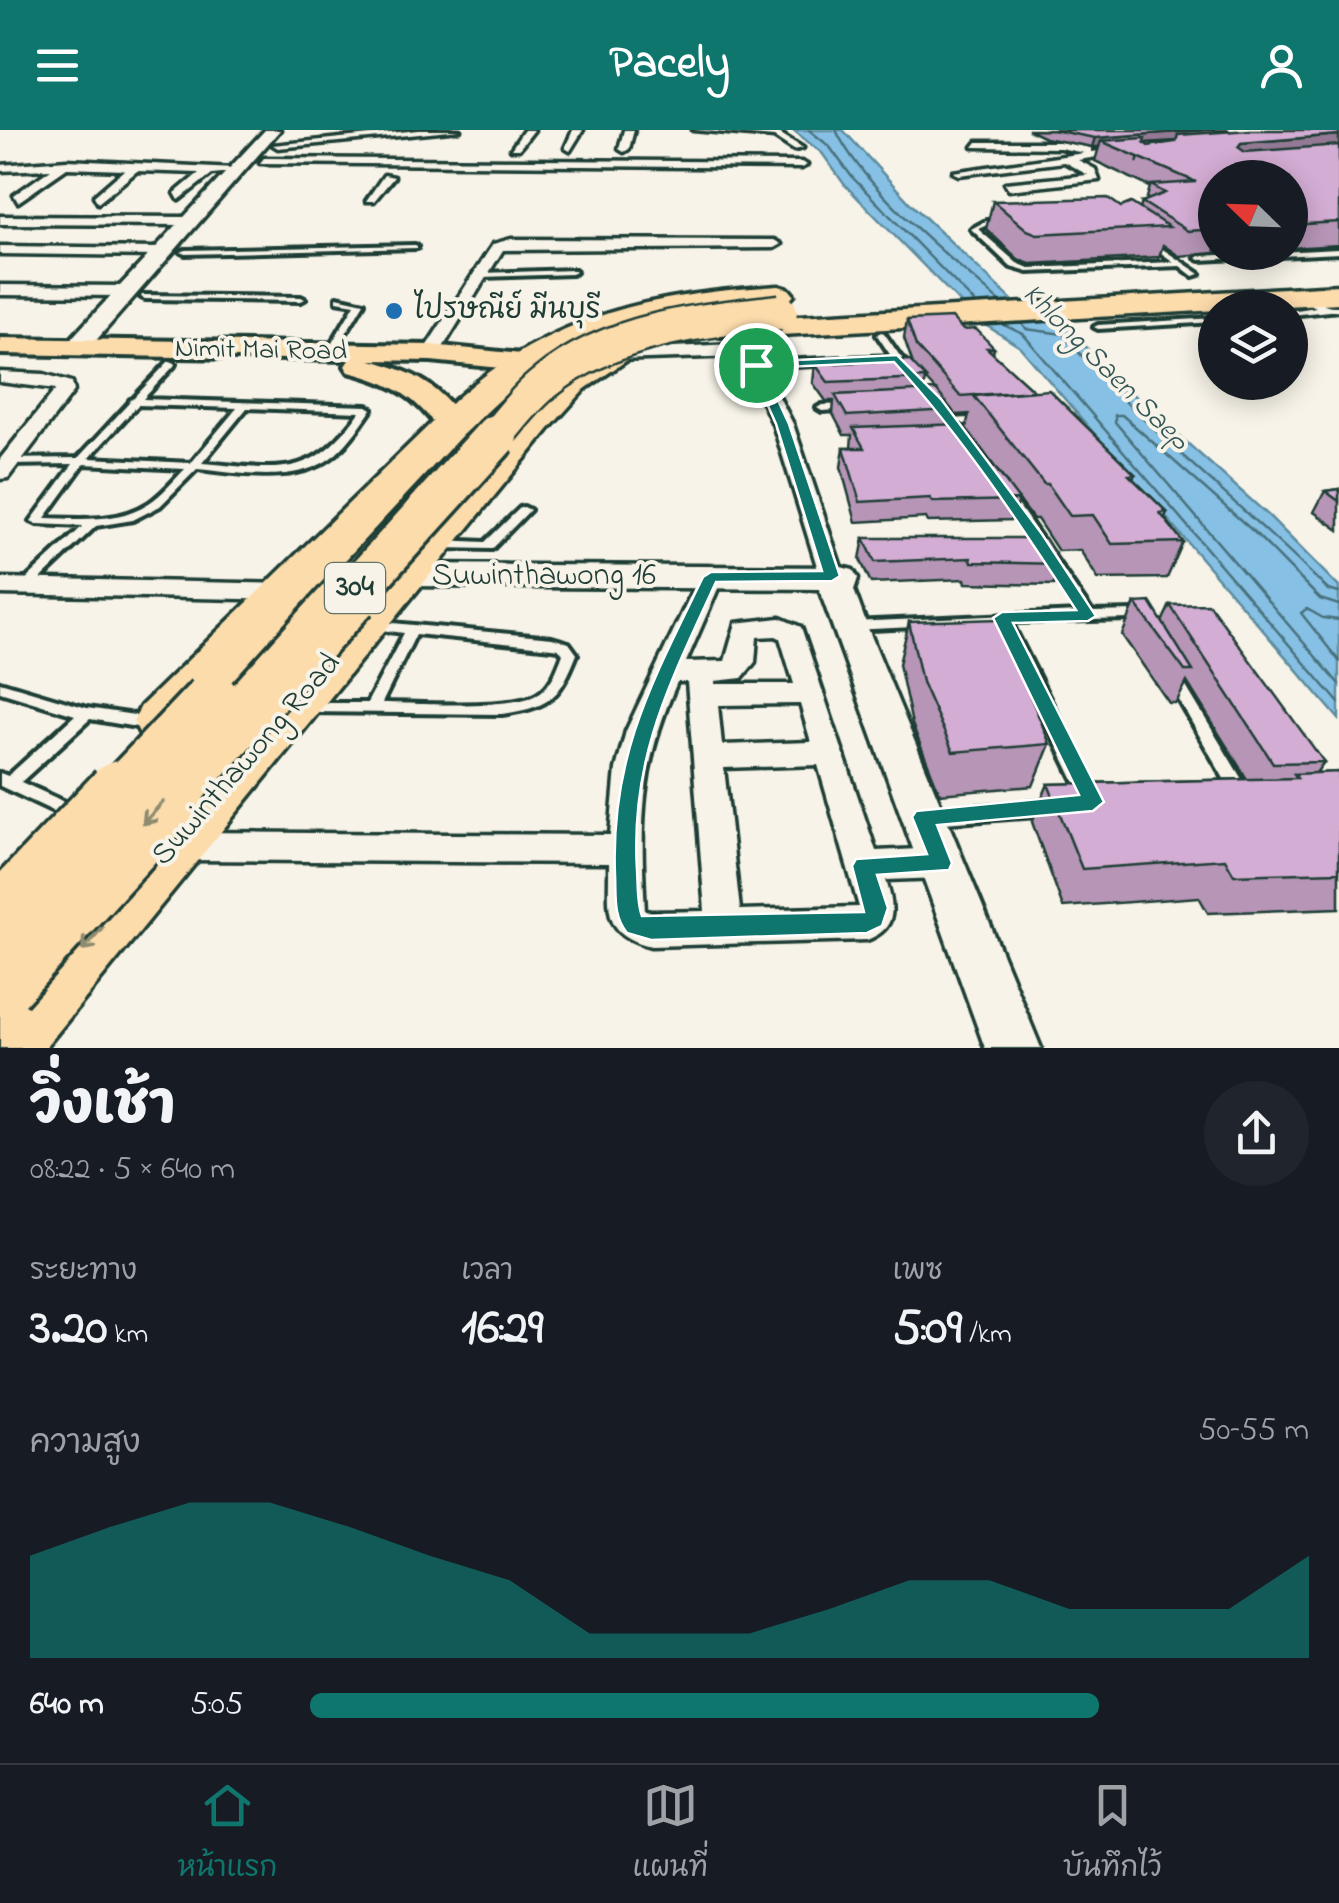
<!DOCTYPE html>
<html lang="th">
<head>
<meta charset="utf-8">
<style>
  body { margin:0; font-family:"Indie Flower","Playpen Sans Thai",sans-serif; background:#20242c; color:#f1f3f6; height:100vh; display:flex; flex-direction:column; font-size:38px; white-space:nowrap }
  * { box-sizing:border-box; margin:0 }
  p { font-size:32px; color:#9ea1a6 }
  .icon { flex:none; width:55px; height:55px; fill:none; stroke:currentColor; stroke-width:2; stroke-linecap:round; stroke-linejoin:round }
  .map { position:relative; height:918px; overflow:hidden }
  .panel { display:flex; flex-direction:column; background:#171b24; flex:1 }
  .panel>* { flex:none }
  .needle { width:65px; rotate:293deg }
  .fabs { position:absolute; left:1198px; top:30px; display:grid; gap:20px }
  .fabs a { display:grid; place-items:center; width:110px; height:110px; border-radius:50%; background:#171b24; box-shadow:0 5px 25px #0003; font-size:50px }
  .pin { position:absolute; display:grid; place-items:center; width:85px; height:85px; color:#fff; margin:-42px; border:5px solid #fff; border-radius:50%; box-shadow:0 2px 10px #0007 }
  .round { display:grid; place-items:center; flex:none; width:105px; height:105px; border-radius:52px; background:#20242c }
  .head { display:flex; align-items:center; justify-content:space-between; height:170px; padding:0 30px }
  h1 { font-size:55px; font-weight:800; line-height:75px }
  .metrics { display:grid; grid-template-columns:repeat(3,1fr); gap:15px; height:170px; padding:10px 30px }
  .metrics div { display:grid; align-content:center }
  .metrics b { font-size:50px; font-weight:800 }
  .metrics small { font-size:28px; font-weight:400 }
  .metrics p { font-size:28px }
  .chart { height:280px; padding:20px 30px }
  .chart p { display:flex; justify-content:space-between }
  .chart svg { width:100%; height:180px; margin-top:10px; fill:#0f766e; opacity:.7 }
  ul { padding:0 30px; list-style:none; font-size:32px }
  li { display:grid; grid-template-columns:160px 120px 1fr; align-items:center; height:75px }
  li i { height:25px; border-radius:12px; background:#0f766e }
  header { display:flex; justify-content:space-between; align-items:center; height:130px; padding:0 30px; background:#0f766e; color:#fff; font-size:45px; font-weight:800 }
  .dock { display:flex; justify-content:space-around; align-items:center; height:140px; border-top:2px solid #363941; background:#171b24; font-size:28px; color:#9ea1a6 }
  .dock a { display:grid; justify-items:center; gap:5px }
  .dock .selected { color:#0f766e }
  .map>svg:first-child { display:block }
  .water { fill:#86c0e5; stroke:#5d8c9e; stroke-width:2.5 }
  .lines { fill:none; stroke-linecap:round; stroke-linejoin:round }
  .shore { stroke:#48717b; stroke-width:2.5 }
  .lane-casing { stroke:#1f3d34; stroke-width:8 }
  .street-casing { stroke:#1f3d34; stroke-width:7 }
  .secondary-casing { stroke:#1f3d34; stroke-width:7 }
  .primary-casing { stroke:#1f3d34; stroke-width:8 }
  .highway-casing { stroke:#1f3d34; stroke-width:7 }
  .lane { fill:#f7f3e8; fill-rule:evenodd }
  .street { fill:#f7f3e8; fill-rule:evenodd }
  .secondary { fill:#f7f3e8; fill-rule:evenodd }
  .primary { fill:#fddcac; fill-rule:evenodd }
  .highway { fill:#fddcac; fill-rule:evenodd }
  .highway-bridge-far3-casing { stroke:#1f3d34; stroke-width:39; stroke-linecap:butt }
  .highway-bridge-far2-casing { stroke:#1f3d34; stroke-width:49; stroke-linecap:butt }
  .highway-bridge-far1-casing { stroke:#1f3d34; stroke-width:61; stroke-linecap:butt }
  .highway-bridge-casing { stroke:#1f3d34; stroke-width:75; stroke-linecap:butt }
  .highway-bridge-far3 { stroke:#fddcac; stroke-width:34 }
  .highway-bridge-far2 { stroke:#fddcac; stroke-width:42 }
  .highway-bridge-far1 { stroke:#fddcac; stroke-width:54 }
  .highway-bridge { stroke:#fddcac; stroke-width:68 }
  .wall { fill:#b695b6; stroke:#1f3d34; stroke-width:2.5; fill-rule:evenodd }
  .shaded-wall { fill:#947994; stroke:#1f3d34; stroke-width:2.5 }
  .building { fill:#d4add4; stroke:#1f3d34; stroke-width:2.5 }
  .oneway { stroke:#8e8c70 }
  .route { fill:#0f766e; stroke:#fff; stroke-width:2.5; fill-rule:evenodd }
  .poi-dot { fill:#1f6fb2; stroke:#f7f3e8; stroke-width:4 }
  .labels { text-anchor:middle; dominant-baseline:central; stroke-width:8; stroke-linejoin:round; paint-order:stroke }
  .far-poi-label { font-size:28px; fill:#1f3d34; stroke:#f7f3e8; text-anchor:start }
  .far-street-label { font-size:28px; fill:#1f3d34; stroke:#f7f3e8 }
  .far-water-label { font-size:30px; font-style:italic; fill:#345757; stroke:#f7f3e8 }
  .shield { fill:#f7f3e8; stroke:#60746a; stroke-width:2.5 }
  .shield-label { font-size:30px; font-weight:bold; fill:#1f3d34 }
  .street-label { font-size:32px; fill:#1f3d34; stroke:#f7f3e8 }
</style>
</head>
<body>
<header><svg class="icon" aria-label="menu" viewBox="0 0 24 24"><path d="M4 6h16M4 12h16M4 18h16"/></svg>Pacely<svg class="icon" aria-label="person" viewBox="0 0 24 24"><circle cx="12" cy="8" r="4"/><path d="M4 21q1-7 8-7t8 7"/></svg></header>
<div class="map">
<svg width="1339" height="918" viewBox="0 0 1339 918">
  <rect width="100%" height="100%" fill="#f7f3e8"/>
  <filter id="ink" filterUnits="userSpaceOnUse"><feTurbulence type="fractalNoise" baseFrequency=".01" numOctaves="2"/><feDisplacementMap in="SourceGraphic" scale="20" xChannelSelector="R" yChannelSelector="G"/><feConvolveMatrix kernelMatrix="1 2 1 2 8 2 1 2 1" color-interpolation-filters="sRGB"/></filter>
  <g filter="url(#ink)">
    <polygon class="water" points="793,0 843,0 911,74 1032,189 1068,194 1102,237 1269,386 1339,457 1339,589 1020,217 976,189 844,54 822,23"/>
    <g class="lines">
      <g class="shore">
        <polyline points="809,0 829,16 852,47 975,173"/>
        <path d="M 836,0 C 864,60 950,127 1000,172"/>
        <path d="M 1022,194 L 1026,199 L 1063,204 C 1139,296 1243,374 1328,460 L 1339,463"/>
        <polyline points="1004,195 1023,204 1339,573"/>
        <polyline points="1339,475 1320,469 1254,402 1122,285 1115,285 1115,292 1339,554"/>
        <polyline points="1339,490 1323,488 1307,479 1301,483 1339,531"/>
      </g>
      <defs>
        <g id="lane">
          <polygon points="986,91 1007,91 1007,93 987,95 978,99 1017,133 1029,138 1174,132 1147,113 1147,111 1149,110 1200,144 1193,146 1180,136 1028,142 1011,137 971,99"/>
          <polygon points="415,115 417,116 417,118 185,124 181,122 185,120"/>
          <polygon points="1339,119 1339,123 1200,130 1196,128 1200,126"/>
          <polygon points="575,140 576,142 572,144 481,147 477,145 481,143"/>
          <polygon points="142,165 301,167 305,169 301,171 145,169 141,167"/>
          <path d="M 1301,166 C 1316,166 1319,177 1339,176 L 1339,180 L 1290,185 L 1290,181 L 1316,177 L 1301,170 Z"/>
          <polygon points="337,167 364,173 334,223 330,226 326,223 355,174 337,171"/>
          <polygon points="1215,188 1215,192 1098,199 1094,197 1098,195"/>
          <polygon points="881,202 884,203 900,226 912,238 912,242 906,242 895,231 756,238 752,235 756,232 891,226 877,205"/>
          <path d="M 171,231 L 175,234 L 174,236 L 143,269 L 367,276 L 372,279 C 361,295 351,310 337,323 C 299,356 242,343 197,339 L 160,376 L 133,390 L 96,396 L 29,460 L 21,460 L 19,457 L 21,454 L 83,396 L 37,394 L 31,391 L 73,334 L 9,335 L 4,332 L 9,329 L 78,328 L 129,273 L 130,270 L 133,269 L 168,232 ZM 138,275 L 237,278 L 191,333 L 89,328 ZM 247,278 L 360,282 C 310,352 279,339 202,333 ZM 84,334 L 185,339 C 174,350 163,364 149,373 C 118,393 81,389 45,388 Z"/>
          <polygon points="849,274 852,275 852,279 822,281 817,278 822,275"/>
          <polygon points="985,287 990,290 988,292 952,295 947,292 952,289"/>
          <polygon points="1008,365 1012,366 1092,482 1135,481 1140,482 1147,493 1140,497 1135,496 1131,489 1011,492 1098,666 1096,671 1090,672 1084,671 998,493 851,500 844,496 851,492 1079,482 1002,368"/>
          <polygon points="524,377 530,380 528,382 492,419 439,418 433,414 439,410 485,412 520,378"/>
          <path d="M 371,491 L 552,508 L 569,513 L 577,524 C 559,569 550,577 502,584 L 303,582 L 301,578 L 303,574 L 308,573 L 367,573 L 404,503 L 366,498 L 364,495 ZM 416,504 L 552,518 L 559,519 L 563,524 C 557,539 552,555 538,564 C 513,580 416,573 382,573 Z"/>
          <polygon points="1174,544 1179,545 1246,656 1248,661 1246,666 1240,667 1234,666 1167,549 1169,545"/>
          <polygon points="0,552 87,578 148,587 153,589 155,593 153,597 148,599 90,589 21,652 76,677 78,682 76,687 70,689 0,656 0,643 8,646 75,585 0,562"/>
          <polygon points="1050,671 1056,673 1058,678 1056,683 1050,685 931,694 925,692 923,687 925,682 931,680"/>
        </g>
        <g id="street">
          <polygon points="419,0 460,0 278,18 273,15"/>
          <polygon points="524,0 534,0 519,19 511,19"/>
          <polygon points="573,0 583,0 570,21 565,18"/>
          <polygon points="624,0 634,0 629,19 624,22 619,19"/>
          <polygon points="693,0 776,1 803,18 794,20 774,7"/>
          <polygon points="977,12 1060,12 1091,18 1091,22 1130,18 1135,21 1078,30 1095,39 1099,50 1009,60 1005,53 1088,45 1064,32 959,45 953,42 1084,23 1060,18 973,17"/>
          <polygon points="264,28 801,32 807,35 801,38 260,33"/>
          <polygon points="67,30 236,38 242,41 212,44 179,70 175,63 199,43 137,41 98,73 94,66 124,40 67,38 18,72 14,65 51,39 0,41 0,35"/>
          <polygon points="384,45 394,47 374,71 366,71"/>
          <polygon points="0,86 187,87 194,91 187,95 0,94"/>
          <polygon points="511,109 774,110 781,114 774,118 503,120 437,227 425,227 422,223 493,114"/>
          <polygon points="0,116 159,118 166,122 159,126 0,124"/>
          <polygon points="0,155 124,156 132,161 124,166 0,165"/>
          <polygon points="732,214 754,219 793,294 844,446 841,451 832,454 820,446 773,294 741,226 616,230 607,225 616,220"/>
          <polygon points="0,242 44,244 72,252 74,261 8,348 0,349 0,329 56,259 0,252"/>
          <path d="M 711,439 L 723,447 L 686,532 L 725,531 L 736,493 L 780,488 L 801,497 L 876,721 L 941,718 L 953,723 L 958,733 L 953,743 L 941,748 L 886,750 C 894,777 898,798 867,810 L 651,816 C 600,803 610,778 609,733 L 178,730 L 166,726 L 161,716 L 166,706 L 178,702 L 610,705 L 616,639 L 626,601 L 699,447 ZM 776,506 L 780,508 L 794,554 L 715,554 L 715,551 L 742,548 L 755,532 L 757,507 ZM 677,552 L 687,552 L 705,781 L 651,782 L 645,781 C 640,690 640,637 677,552 ZM 800,574 L 811,612 L 722,615 L 718,575 ZM 818,635 L 859,777 L 740,780 L 724,638 Z"/>
          <polygon points="0,448 289,454 302,462 289,470 0,464"/>
        </g>
        <g id="secondary">
          <polygon points="265,0 280,0 85,223 67,223 64,218 67,213"/>
          <polygon points="403,434 841,437 853,440 858,448 854,460 867,496 1041,918 985,918 819,459 403,456 391,453 386,445 391,437"/>
        </g>
        <path id="primary" d="M 0,208 L 431,215 L 521,224 L 531,226 L 535,232 L 531,238 L 521,240 L 431,231 L 370,230 C 416,242 441,257 468,296 L 463,303 L 441,303 C 416,266 392,253 349,242 L 345,236 L 349,230 L 0,224 Z"/>
        <g id="highway">
          <polygon points="1339,155 1339,173 729,208 718,206 713,199 718,192 729,190"/>
          <path d="M 779,156 L 789,159 L 794,165 L 789,171 L 694,182 L 621,197 L 568,219 L 523,248 L 462,305 L 181,606 L 161,612 L 141,606 L 133,591 L 141,576 L 456,269 C 552,184 654,164 779,156 Z"/>
          <polygon points="616,216 628,219 633,226 585,259 548,300 45,918 0,918 0,858 522,284 561,245"/>
        </g>
      </defs>
      <use href="#lane" class="lane-casing"/>
      <use href="#street" class="street-casing"/>
      <use href="#secondary" class="secondary-casing"/>
      <use href="#primary" class="primary-casing"/>
      <use href="#highway" class="highway-casing"/>
      <use href="#lane" class="lane"/>
      <use href="#street" class="street"/>
      <use href="#secondary" class="secondary"/>
      <use href="#primary" class="primary"/>
      <use href="#highway" class="highway"/>
      <defs>
        <path id="highway-bridge-far3" d="M 493,309 C 510,290 526,267 546,252 C 609,200 702,190 780,182"/>
        <polyline id="highway-bridge-far2" points="349,468 496,306"/>
        <g id="highway-bridge-far1">
          <polyline points="119,668 212,570"/>
          <polyline points="167,668 351,465"/>
        </g>
        <g id="highway-bridge">
          <polyline points="0,792 121,665"/>
          <polyline points="0,852 170,665"/>
        </g>
      </defs>
      <use href="#highway-bridge-far3" class="highway-bridge-far3-casing"/>
      <use href="#highway-bridge-far2" class="highway-bridge-far2-casing"/>
      <use href="#highway-bridge-far1" class="highway-bridge-far1-casing"/>
      <use href="#highway-bridge" class="highway-bridge-casing"/>
      <use href="#highway-bridge-far3" class="highway-bridge-far3"/>
      <use href="#highway-bridge-far2" class="highway-bridge-far2"/>
      <use href="#highway-bridge-far1" class="highway-bridge-far1"/>
      <use href="#highway-bridge" class="highway-bridge"/>
    </g>
    <g class="wall">
      <path d="M 1028,0 L 1339,2 L 1339,115 L 1290,118 L 1290,48 L 1215,48 L 1215,122 L 1227,122 L 1179,126 L 1163,115 L 1159,127 L 1030,134 L 1019,130 L 986,99 L 993,71 L 1140,79 L 1142,72 L 1146,71 L 1150,57 L 1095,31 L 1099,17 L 1092,17 L 1045,8 ZM 1176,11 L 1148,16 L 1145,13 Z"/>
      <path d="M 907,190 L 963,200 L 994,218 L 993,224 L 1034,261 L 1135,344 L 1133,349 L 1167,382 L 1165,388 L 1183,412 L 1167,448 L 1098,449 L 1080,420 L 1058,421 L 1037,389 L 1033,389 L 1019,370 L 1013,390 L 928,392 L 926,388 L 856,392 L 841,337 L 844,318 L 851,318 L 852,305 L 844,305 L 833,284 L 834,271 L 826,271 L 813,253 L 815,234 L 913,234 L 904,208 ZM 925,249 L 935,260 L 923,261 ZM 952,281 L 956,285 L 969,284 L 966,298 L 1009,356 L 949,294 Z"/>
      <polygon points="1339,359 1339,400 1314,382 1325,361"/>
      <polygon points="864,408 1061,434 1054,455 966,453 965,449 871,453 860,429"/>
      <polygon points="1135,473 1162,492 1170,475 1324,632 1316,643 1339,642 1339,778 1208,783 1199,767 1063,777 1032,692 1048,654 1247,649 1187,552 1176,573 1169,573 1122,505"/>
      <polygon points="909,492 1050,614 1033,656 940,664 912,594 899,534"/>
    </g>
    <g class="shaded-wall">
      <polygon points="1204,0 1228,0 1225,8 1178,5 1176,11 1144,13 1137,33 1143,14 1101,11 1099,17 1092,17 1095,8"/>
      <polygon points="1339,5 1339,24 1234,33 1238,17 1241,13"/>
    </g>
    <g class="building">
      <polygon points="1053,0 1204,0 1095,8"/>
      <polygon points="1250,0 1331,0 1339,2 1339,5 1241,13 1238,17 1245,22 1339,15 1339,92 1290,95 1290,48 1215,48 1215,99 1188,101 1142,72 1165,63 1151,55 1196,52 1101,11 1145,8 1144,12 1148,16 1176,12 1178,5"/>
      <polygon points="1108,68 1121,77 1131,73 1169,97 1037,104 1027,100 993,71"/>
      <polygon points="952,188 963,200 976,199 994,218 987,218 1034,261 960,266 916,216 907,190"/>
      <polygon points="909,230 926,248 828,252 815,234"/>
      <polygon points="936,260 952,280 847,286 835,265"/>
      <polygon points="1049,260 1135,344 1129,345 1167,382 1160,383 1183,412 1112,414 1093,385 1070,386 1048,354 1044,354 974,266"/>
      <polygon points="962,294 1019,370 933,372 930,368 860,372 844,318 864,318 853,298"/>
      <polygon points="1339,359 1339,371 1325,361"/>
      <polygon points="864,408 1045,408 1061,434 972,432 971,428 875,432"/>
      <polygon points="1150,472 1193,541 1185,541 1135,473"/>
      <polygon points="1209,474 1324,632 1273,633 1170,475"/>
      <polygon points="999,489 1050,614 953,622 922,552 909,492"/>
      <polygon points="1339,642 1339,742 1234,745 1225,729 1082,739 1048,654 1297,648 1294,644"/>
    </g>
    <defs><path id="oneway-shaft" d="M-6 0H5M1.5-3L5.5 0L1.5 3" fill="none" stroke-width="1.6" stroke-linecap="round" stroke-linejoin="round" transform="scale(2.5)"/></defs>
    <g class="oneway">
      <use href="#oneway-shaft" transform="translate(153 683) rotate(132)"/>
      <use href="#oneway-shaft" transform="translate(92 809) rotate(131)"/>
    </g>
  </g>
  <path class="route" d="M 897,225 L 941,269 L 1042,404 L 1096,486 L 1088,491 L 1013,493 L 1104,672 L 1093,681 L 937,695 L 952,733 L 949,740 L 877,745 L 888,778 L 882,796 L 867,803 L 651,810 L 627,803 C 613,786 616,766 615,745 C 610,626 653,550 703,447 L 711,442 L 822,441 L 776,294 L 750,235 L 756,232 ZM 894,232 C 963,308 1020,394 1076,480 L 1002,482 L 993,488 L 1079,665 L 916,681 L 912,687 L 927,724 L 856,729 L 852,736 L 864,782 L 642,786 C 637,773 638,755 637,740 C 630,627 671,551 716,452 L 832,451 L 840,446 L 789,294 L 763,238 Z"/>
  <circle class="poi-dot" cx="394" cy="181" r="10"/>
  <g class="labels">
    <g class="far-poi-label">
      <text x="414" y="181">ไปรษณีย์ มีนบุรี</text>
    </g>
    <g class="far-street-label">
      <text transform="translate(261 221) rotate(1)">Nimit Mai Road</text>
    </g>
    <g class="far-water-label">
      <text transform="translate(1105 238) rotate(45)">Khlong Saen Saep</text>
    </g>
    <rect class="shield" x="325" y="433" width="60" height="50" rx="8"/>
    <g class="shield-label">
      <text x="355" y="458">304</text>
    </g>
    <g class="street-label">
      <text x="544" y="446">Suwinthawong 16</text>
      <text transform="translate(247 630) rotate(-49)">Suwinthawong Road</text>
    </g>
  </g>
</svg>
<div class="fabs">
<a><svg class="needle" viewBox="-14 -14 28 28"><path d="M0-13l5 13h-10z" fill="#e53935"/><path d="M0 13l5-13h-10z" fill="#9ea1a6"/></svg></a>
<a><svg class="icon" aria-label="layers" viewBox="0 0 24 24"><path d="M12 4l9 5-9 5-9-5zM3 14l9 5 9-5"/></svg></a>
</div>
<div class="pin" style="left:756px;top:235px;background:#1e9e55"><svg class="icon" aria-label="arrive" viewBox="0 0 24 24"><path d="M6 21V4h12l-3 4 3 4H6"/></svg></div>
</div>
<section class="panel">
<div class="head"><div><h1>วิ่งเช้า</h1><p>08:22 · 5 × 640 m</p></div><a class="round"><svg class="icon" aria-label="share" viewBox="0 0 24 24"><path d="M12 15V3M7 8l5-5 5 5M5 13v7h14v-7"/></svg></a></div>
<div class="metrics">
<div><p>ระยะทาง</p><b>3.20<small> km</small></b></div>
<div><p>เวลา</p><b>16:29</b></div>
<div><p>เพซ</p><b>5:09<small> /km</small></b></div>
</div>
<div class="chart"><p><span>ความสูง</span>50–55 m</p>
<svg viewBox="0 0 160 44" preserveAspectRatio="none"><path d="M0 44V19L10 12L20 6L30 6L40 12L50 19L60 25L70 38L80 38L90 38L100 32L110 25L120 25L130 32L140 32L150 32L160 19V44z"/></svg>
</div>
<ul>
<li><b>640 m</b>5:05<i style="width:79%"></i></li>
</ul>
</section>
<nav class="dock">
<a class="selected"><svg class="icon" aria-label="home" viewBox="0 0 24 24"><path d="M3 11l9-7 9 7M6 9v11h12V9"/></svg>หน้าแรก</a>
<a><svg class="icon" aria-label="map" viewBox="0 0 24 24"><path d="M3 6l6-2 6 2 6-2v14l-6 2-6-2-6 2zM9 4v14M15 6v14"/></svg>แผนที่</a>
<a><svg class="icon" aria-label="saved" viewBox="0 0 24 24"><path d="M7 4h10v16l-5-4-5 4z"/></svg>บันทึกไว้</a>
</nav>
</body>
</html>
